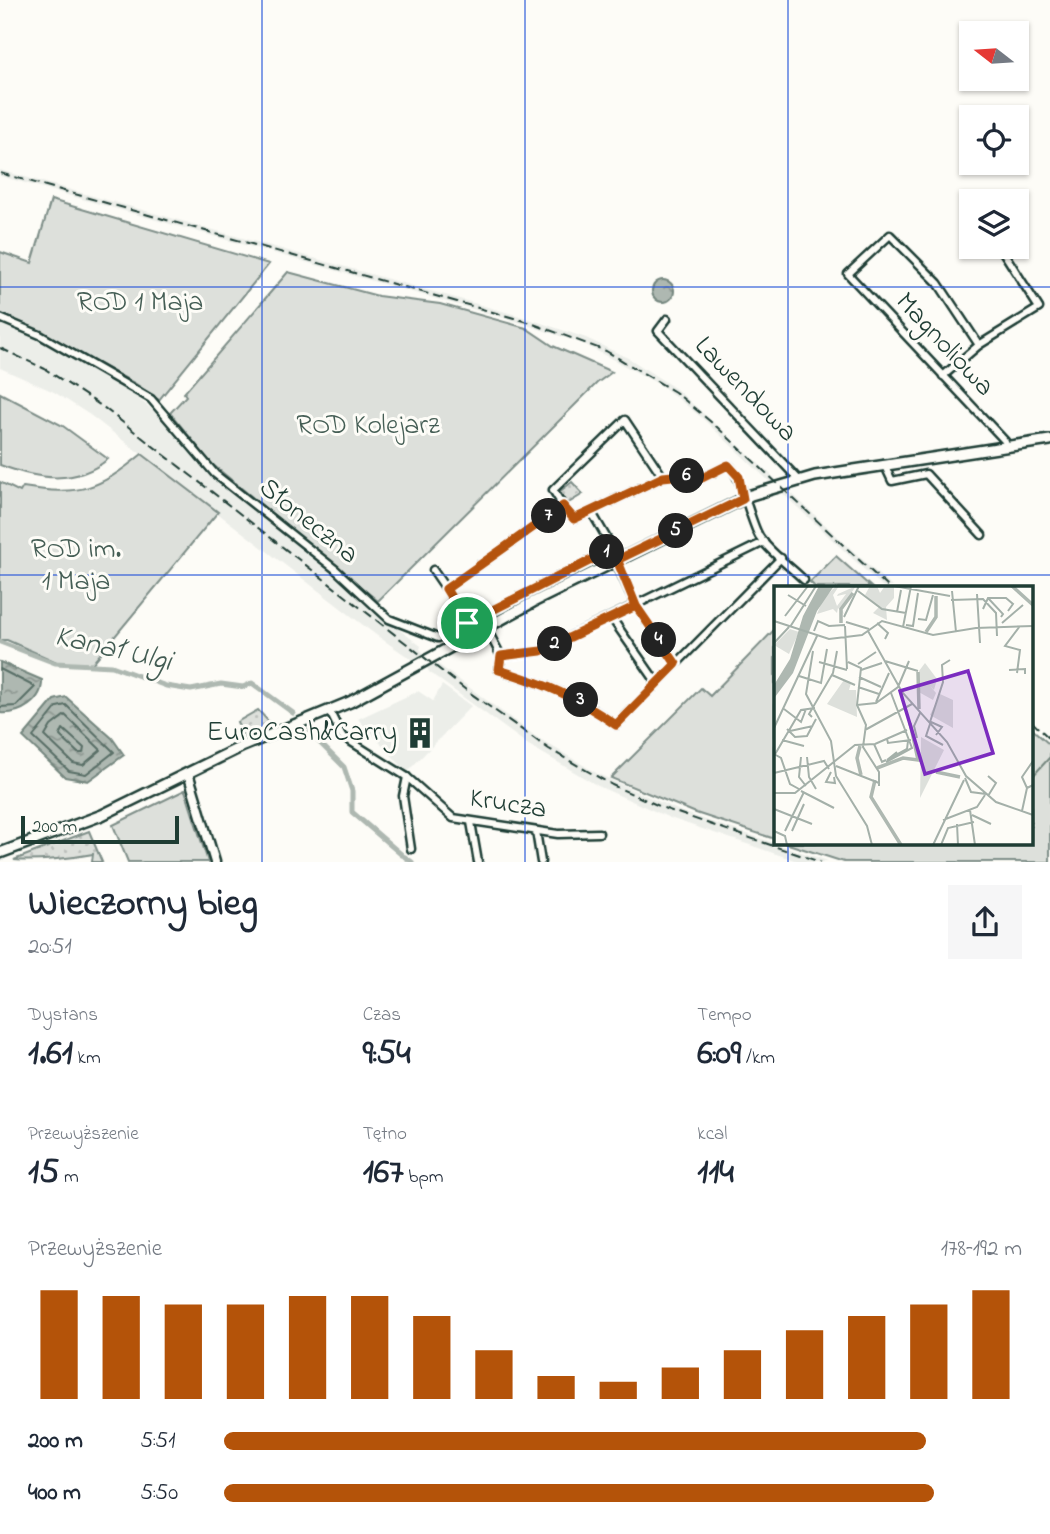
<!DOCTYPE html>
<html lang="pl">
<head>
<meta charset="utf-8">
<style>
  body { margin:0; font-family:"Indie Flower",sans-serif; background:#f6f6f7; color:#1f2937; height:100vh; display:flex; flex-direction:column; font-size:26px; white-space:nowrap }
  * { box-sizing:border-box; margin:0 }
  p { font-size:23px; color:#747a83 }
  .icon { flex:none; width:38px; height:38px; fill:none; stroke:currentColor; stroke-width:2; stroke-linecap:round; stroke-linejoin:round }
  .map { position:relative; height:862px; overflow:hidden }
  .sheet { display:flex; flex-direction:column; background:#fff; flex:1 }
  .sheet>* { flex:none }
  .needle { width:46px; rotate:287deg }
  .fabs { position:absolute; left:959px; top:21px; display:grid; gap:14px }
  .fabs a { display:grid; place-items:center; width:70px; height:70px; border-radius:0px; background:#fff; box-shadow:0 2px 5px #0004; font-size:35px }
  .scale { position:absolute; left:21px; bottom:18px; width:158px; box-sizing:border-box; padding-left:7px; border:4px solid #1f3d34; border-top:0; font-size:19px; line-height:24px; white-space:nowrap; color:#1f3d34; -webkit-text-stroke:5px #fdfcf7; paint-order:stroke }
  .pin { position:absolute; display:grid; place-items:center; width:60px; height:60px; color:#fff; margin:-30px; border:4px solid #fff; border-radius:50%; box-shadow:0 2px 7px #0007 }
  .km { position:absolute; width:35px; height:35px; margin:-18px; border-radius:50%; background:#222; color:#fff; font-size:19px; line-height:35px; text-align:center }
  .round { display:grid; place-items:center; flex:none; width:74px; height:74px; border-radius:0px; background:#f6f6f7 }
  .summary { display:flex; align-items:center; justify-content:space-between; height:119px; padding:0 28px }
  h1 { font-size:38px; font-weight:700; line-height:52px }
  .metrics { display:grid; grid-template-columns:repeat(3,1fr); gap:10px; height:119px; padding:7px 28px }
  .metrics div { display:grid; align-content:center }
  .metrics b { font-size:35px; font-weight:700 }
  .metrics small { font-size:19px; font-weight:400 }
  .metrics p { font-size:19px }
  .chart { height:196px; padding:14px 28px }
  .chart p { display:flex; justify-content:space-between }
  .chart svg { width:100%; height:126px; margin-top:7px; stroke:#b45309; stroke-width:6 }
  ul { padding:0 28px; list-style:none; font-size:23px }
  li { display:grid; grid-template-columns:112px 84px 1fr; align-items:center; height:52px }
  li i { height:18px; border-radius:9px; background:#b45309 }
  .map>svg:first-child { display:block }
  .built { fill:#eceee9 }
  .grass { fill:url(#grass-dots); stroke:#7e8e88; stroke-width:2 }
  .garden { fill:#dde0db; stroke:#7e8e88; stroke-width:2 }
  .water { fill:url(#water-ripples); stroke:#75877f; stroke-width:2 }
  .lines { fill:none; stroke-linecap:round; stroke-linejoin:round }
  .shore { stroke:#586e66; stroke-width:2 }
  .stream { stroke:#75877f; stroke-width:2 }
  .canal { stroke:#aeb8b1; stroke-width:5 }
  .minor-casing { stroke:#1f3d34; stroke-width:11 }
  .tertiary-casing { stroke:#1f3d34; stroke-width:13 }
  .secondary-casing { stroke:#1f3d34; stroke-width:14 }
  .minor { stroke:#fdfcf7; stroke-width:6 }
  .tertiary { stroke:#fdfcf7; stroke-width:8 }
  .secondary { stroke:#fdfcf7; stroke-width:9 }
  .rail { stroke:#1f3d34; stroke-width:2; stroke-dasharray:10 5; stroke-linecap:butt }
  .route-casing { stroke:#fff; stroke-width:14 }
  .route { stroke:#b45309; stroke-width:9 }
  .grid { fill:none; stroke:#1d4ed8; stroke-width:2; stroke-opacity:0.55 }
  .labels { text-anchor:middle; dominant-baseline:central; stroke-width:6; stroke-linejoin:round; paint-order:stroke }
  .park-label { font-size:28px; fill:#455e55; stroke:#fdfcf7 }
  .street-label { font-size:28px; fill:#1f3d34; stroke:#fdfcf7 }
  .poi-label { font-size:28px; fill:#1f3d34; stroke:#fdfcf7; text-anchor:end }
  .water-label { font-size:30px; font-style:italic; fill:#435c53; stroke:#fdfcf7 }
  .inset-river { fill:none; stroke:#aeb8b1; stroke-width:3.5 }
  .inset-road { fill:none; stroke:#a4b0a9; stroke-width:2 }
  .view { fill:#7b2cbf; fill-opacity:0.15; stroke:#7b2cbf; stroke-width:3.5 }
  .inset-edge { fill:none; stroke:#1f3d34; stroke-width:3.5 }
</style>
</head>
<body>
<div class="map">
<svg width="1050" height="862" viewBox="0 0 1050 862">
  <defs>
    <pattern id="grass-dots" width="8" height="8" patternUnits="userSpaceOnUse" patternTransform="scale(1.75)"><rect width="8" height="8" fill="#dde0db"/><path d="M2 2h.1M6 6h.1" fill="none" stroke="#bdc1bd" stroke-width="1.8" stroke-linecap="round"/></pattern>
    <pattern id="water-ripples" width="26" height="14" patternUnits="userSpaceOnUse" patternTransform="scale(1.75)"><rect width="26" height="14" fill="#aeb8b1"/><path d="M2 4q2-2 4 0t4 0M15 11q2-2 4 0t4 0" fill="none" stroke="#8d9791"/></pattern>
  </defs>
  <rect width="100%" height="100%" fill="#fdfcf7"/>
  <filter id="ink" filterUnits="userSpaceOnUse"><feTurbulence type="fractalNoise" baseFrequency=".0143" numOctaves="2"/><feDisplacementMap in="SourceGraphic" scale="14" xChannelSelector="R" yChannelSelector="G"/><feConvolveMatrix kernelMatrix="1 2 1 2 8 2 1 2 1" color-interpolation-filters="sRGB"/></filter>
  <g filter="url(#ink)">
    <g class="built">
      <polygon points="0,170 520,316 586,338 630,359 676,389 779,482 772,484 701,417 662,386 584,344 518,322 0,176"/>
      <polygon points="0,321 39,337 113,380 165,419 217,478 324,564 373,610 421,646 420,649 425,655 411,659 376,635 90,415 54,392 0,368"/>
      <polygon points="787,489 892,587 883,587 780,491"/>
      <polygon points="435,662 535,736 598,774 682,812 831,862 800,862 670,818 598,786 527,744 429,672 427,667"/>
      <polygon points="442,685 471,706 407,772 358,719 418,691 433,701"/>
    </g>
    <g class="grass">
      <polygon points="572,482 583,494 567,504 559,492"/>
      <polygon points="258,710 270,723 269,728 244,739 237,722"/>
      <path d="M 89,831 L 102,862 L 92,862 L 93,854 C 72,858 38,862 14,860 Z"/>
    </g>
    <g class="garden">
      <polygon points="51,200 269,264 159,400 136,384 41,332 0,315 0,252 32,263"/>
      <polygon points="288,272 378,296 440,304 526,328 553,346 612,372 597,383 378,601 212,464 170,413 186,396 184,393"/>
      <path d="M 0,393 L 63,426 L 108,459 C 75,486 37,479 0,465 Z"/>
      <path d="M 142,454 L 218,512 L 92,664 L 59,663 L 7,640 L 0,640 L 0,482 L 20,492 L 23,487 C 80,496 98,490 142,454 Z"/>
      <polygon points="836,556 871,587 815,587 810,582"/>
      <polygon points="775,629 775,839 696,813 611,778 701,688 710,696"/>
      <polygon points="1031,728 1050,745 1050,862 844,862 785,843 1031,843"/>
      <polygon points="185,790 208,862 128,862 113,825"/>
    </g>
    <g class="water">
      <circle cx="663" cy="291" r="11"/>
      <path d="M 0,662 L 42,680 C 43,701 20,715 0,713 Z"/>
      <polygon points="66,697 112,738 124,755 88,781 65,777 23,737 54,700"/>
    </g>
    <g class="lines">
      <g class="shore">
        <polyline points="0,669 35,687 16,706 0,707"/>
        <polygon points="66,705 114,752 86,774 69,771 33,737 57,707"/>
        <polygon points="65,715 101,750 83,765 73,763 45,736 51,726"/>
        <polygon points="63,729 84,748 83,753 78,753 60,736"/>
      </g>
      <polyline class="stream" points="1031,778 1050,757"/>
      <g class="canal">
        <polyline points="0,642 55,663 112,666 166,686 191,690 221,684 243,687 252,683 293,713"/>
        <polyline points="308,731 344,767 352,791 352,812 402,855"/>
        <polyline points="405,857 412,862"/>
      </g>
      <defs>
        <g id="minor">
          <polyline points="0,318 40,335 151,399 215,474 335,569 389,619 438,638 613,549"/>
          <polyline points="667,319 658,331 799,480"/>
          <polyline points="979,345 938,283 890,235 848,274 1005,441 1006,447"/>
          <polyline points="943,376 979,345 1039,308 1000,247"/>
          <polyline points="884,464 892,481 926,474 982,535"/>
          <polyline points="563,506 553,490 625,420 663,477"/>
          <path d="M 591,511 L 663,477 L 682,475 L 702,478 L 728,465 C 741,473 749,518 759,536 C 769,552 790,566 804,580"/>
          <polyline points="433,570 446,589"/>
          <polyline points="611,617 657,683"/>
          <polyline points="467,623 446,589 563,506 574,519 591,511 613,549 618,567 636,606 676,664"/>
          <path d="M 489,633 L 501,656 L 499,670 C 546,684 577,697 616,725 L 781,558"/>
          <polyline points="501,656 541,651 764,542"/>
          <polyline points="329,710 342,736 407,777 453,818 558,834 599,833"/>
          <polyline points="407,777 403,796 411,849"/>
          <polyline points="471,822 478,862"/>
          <polyline points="536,831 541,862"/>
        </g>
        <polyline id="tertiary" points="188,773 215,862"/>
        <polyline id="secondary" points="0,853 102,815 243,746 350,702 533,602 751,495 815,476 1050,440"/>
      </defs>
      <use href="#minor" class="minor-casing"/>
      <use href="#tertiary" class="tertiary-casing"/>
      <use href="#secondary" class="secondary-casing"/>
      <use href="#minor" class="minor"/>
      <use href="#tertiary" class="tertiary"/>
      <use href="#secondary" class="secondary"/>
      <g class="rail">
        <polyline points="0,173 528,322 606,351 675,392 717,427 888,587"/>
        <polyline points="0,348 45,369 103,407 466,690 549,749 612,785 666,809 820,862"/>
        <polyline points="1031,721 1050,739"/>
      </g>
    </g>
  </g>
  <g class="lines" filter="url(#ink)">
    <defs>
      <path id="route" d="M 467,623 L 613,549 L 636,606 L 541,651 L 501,656 L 499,670 C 546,684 576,697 616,725 L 676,664 L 636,606 L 617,560 L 743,499 L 739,477 L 728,465 L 702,478 L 682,475 L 663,477 L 574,519 L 563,506 L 446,589 L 467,623"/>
    </defs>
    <use href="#route" class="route-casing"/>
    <use href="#route" class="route"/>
  </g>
  <path class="grid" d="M 262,0 L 262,862M 525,0 L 525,862M 788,0 L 788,587M 0,287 L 1050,287M 0,575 L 1050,575M 788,843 L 788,862"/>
  <defs>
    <symbol id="building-bare" viewBox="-9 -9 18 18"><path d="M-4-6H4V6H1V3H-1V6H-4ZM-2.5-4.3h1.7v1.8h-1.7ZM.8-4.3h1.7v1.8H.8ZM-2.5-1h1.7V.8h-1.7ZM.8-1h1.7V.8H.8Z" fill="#1f3d34" stroke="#fdfcf7" stroke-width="2.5" paint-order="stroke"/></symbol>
  </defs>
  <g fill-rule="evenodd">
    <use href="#building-bare" x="398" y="711" width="44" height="44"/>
  </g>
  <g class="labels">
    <g class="park-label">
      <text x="140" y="303">ROD 1 Maja</text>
      <text x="368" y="426">ROD Kolejarz</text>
      <text x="76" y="550">ROD im.<tspan x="76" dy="32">1 Maja</tspan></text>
    </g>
    <g class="street-label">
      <text transform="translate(944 345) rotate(47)">Magnoliowa</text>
      <text transform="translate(745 390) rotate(46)">Lawendowa</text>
      <text transform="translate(308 522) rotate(39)">Słoneczna</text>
      <text transform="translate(508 805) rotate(9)">Krucza</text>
    </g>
    <g class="poi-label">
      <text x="397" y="733">EuroCash&amp;Carry</text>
    </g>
    <g class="water-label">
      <text transform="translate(113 650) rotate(13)">Kanał Ulgi</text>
    </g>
  </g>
  <g transform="translate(774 586)">
    <rect width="259" height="259" fill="#fdfcf7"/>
    <path d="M 62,0 L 65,0 L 59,9 L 63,20 L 72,8 L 63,10 L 64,8 L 82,0 L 67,22 L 70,28 L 64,22 L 63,27 L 59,23 L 43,28 L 49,13 Z" fill="#dde0db"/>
    <path d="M 96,0 L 103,0 L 106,7 L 111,0 L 120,0 L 120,12 L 112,21 L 113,34 L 99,27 L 105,21 L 91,9 Z" fill="#dde0db"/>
    <path d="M 16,43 L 25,46 L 15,68 L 0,59 ZM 151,77 L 163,93 L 160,104 L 156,100 L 162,107 L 159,114 L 143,105 L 145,85 ZM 70,94 L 77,97 L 75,104 L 82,104 L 83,131 L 53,118 ZM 166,108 L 179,114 L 179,142 L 156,129 ZM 147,151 L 170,164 L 146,212 L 147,159 Z" fill="#dde0db"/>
    <path d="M 45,0 L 60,0 L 43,25 L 19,87 L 1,111 L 0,99 L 16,73 L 29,30 Z" fill="#aeb8b1"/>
    <path class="inset-river" d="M 238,0 L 259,19M 67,37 L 67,23 L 79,7M 152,46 L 162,31 L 162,10M 144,86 L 145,123M 86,160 L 83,172 L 87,189M 103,182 L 129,172 L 144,174 L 136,137M 162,186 L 186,191M 101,194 L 97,211 L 127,259"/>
    <path class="inset-road" d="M 120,0 L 176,10M 84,5 L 108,23 L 132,27M 178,5 L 182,46M 203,8 L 206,57M 14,9 L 32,20M 214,12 L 229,28 L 227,31M 177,14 L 209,13 L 222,27 L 223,50M 209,23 L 214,12 L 232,12 L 239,18 L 234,25M 123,26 L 127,4M 11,30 L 34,0M 70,31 L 85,0M 144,33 L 152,34 L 159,9M 0,35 L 55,53 L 88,49 L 108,35 L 159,49 L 202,42 L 259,40M 72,36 L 95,43M 103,37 L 114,47 L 111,53M 228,37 L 249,19M 132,39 L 139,40 L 144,7M 71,40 L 73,83M 16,41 L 42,0M 129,41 L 137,0M 40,45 L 44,35 L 55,40 L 71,39M 94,45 L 128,106 L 173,156 L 192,190 L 222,216 L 259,229M 0,57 L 15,41M 39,65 L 32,108 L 57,155 L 62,190 L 93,240 L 98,259M 111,75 L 144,85M 45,76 L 73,84M 74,76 L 87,82 L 83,119 L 92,139 L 89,161 L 105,186 L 105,200M 84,78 L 102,66M 87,84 L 108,77M 235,84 L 251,83 L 251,88M 243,87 L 246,64 L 231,60 L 246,40M 58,89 L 81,99M 25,90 L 47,97 L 53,63M 85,91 L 107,101M 84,101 L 105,108M 102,116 L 115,87M 83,119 L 102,117 L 124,101 L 135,75M 10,123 L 27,136 L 32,123M 38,131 L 35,128 L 59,87 L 63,65M 156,136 L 169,96 L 168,79 L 176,74M 157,136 L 168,141 L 162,149M 156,138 L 152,150 L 169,159M 0,142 L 43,50M 13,143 L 21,151 L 33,150 L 42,133M 91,144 L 138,118M 16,145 L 39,140M 143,152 L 140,140 L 146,127M 113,153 L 114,157 L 137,154M 8,154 L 30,160M 100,158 L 108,176 L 112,174M 123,166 L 113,174 L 133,163 L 134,155M 0,168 L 7,172 L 16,198 L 25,203M 0,170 L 27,124 L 41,122M 27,171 L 25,191 L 32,200M 33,171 L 35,191 L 42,203M 112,176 L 138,162 L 117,107M 62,180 L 105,197M 57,186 L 52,196 L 61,197 L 60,191M 0,187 L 50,175 L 55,183M 191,192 L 197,206 L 212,208M 253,202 L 248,191 L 259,175M 27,205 L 60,222M 0,207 L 21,207 L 81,159 L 101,158 L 133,144M 214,210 L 222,197 L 214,190M 0,223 L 38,238M 196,224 L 201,259M 248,225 L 253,202 L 259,199M 198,229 L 217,238M 169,234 L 203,221 L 211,209M 183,238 L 184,259M 0,245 L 11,250 L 13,259M 11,245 L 30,206M 18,245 L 30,218M 159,259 L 190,194M 167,259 L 174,242 L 200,236"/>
    <path class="view" d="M 194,85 L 219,167 L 151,188 L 126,105 Z"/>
    <rect width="259" height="259" class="inset-edge"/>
  </g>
</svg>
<div class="fabs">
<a><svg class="needle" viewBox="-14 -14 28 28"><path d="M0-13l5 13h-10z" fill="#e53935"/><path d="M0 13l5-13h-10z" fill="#747a83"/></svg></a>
<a><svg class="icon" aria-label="locate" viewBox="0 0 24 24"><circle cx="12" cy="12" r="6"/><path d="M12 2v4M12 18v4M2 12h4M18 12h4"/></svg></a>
<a><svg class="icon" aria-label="layers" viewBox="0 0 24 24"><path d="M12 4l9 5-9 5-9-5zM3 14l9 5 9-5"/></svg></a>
</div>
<div class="scale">200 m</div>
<div class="pin" style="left:467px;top:623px;background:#1e9e55"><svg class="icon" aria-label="arrive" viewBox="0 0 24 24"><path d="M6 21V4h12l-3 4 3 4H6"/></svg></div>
<b class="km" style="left:607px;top:552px">1</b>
<b class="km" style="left:555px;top:644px">2</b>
<b class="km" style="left:581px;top:700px">3</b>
<b class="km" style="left:659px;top:640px">4</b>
<b class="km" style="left:676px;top:531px">5</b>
<b class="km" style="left:687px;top:476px">6</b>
<b class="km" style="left:549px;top:516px">7</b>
</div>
<section class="sheet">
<div class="summary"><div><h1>Wieczorny bieg</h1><p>20:51</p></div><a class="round"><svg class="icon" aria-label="share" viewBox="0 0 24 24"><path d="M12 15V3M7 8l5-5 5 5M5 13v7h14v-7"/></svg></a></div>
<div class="metrics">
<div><p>Dystans</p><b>1.61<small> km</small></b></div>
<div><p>Czas</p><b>9:54</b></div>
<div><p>Tempo</p><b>6:09<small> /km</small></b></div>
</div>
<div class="metrics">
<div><p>Przewyższenie</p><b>15<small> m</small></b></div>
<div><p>Tętno</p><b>167<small> bpm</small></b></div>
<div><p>kcal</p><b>114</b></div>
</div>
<div class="chart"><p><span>Przewyższenie</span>178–192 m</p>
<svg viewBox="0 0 160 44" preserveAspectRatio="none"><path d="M5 44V6M15 44V8M25 44V11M35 44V11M45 44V8M55 44V8M65 44V15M75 44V27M85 44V36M95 44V38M105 44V33M115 44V27M125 44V20M135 44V15M145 44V11M155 44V6"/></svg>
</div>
<ul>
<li><b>200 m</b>5:51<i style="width:88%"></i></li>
<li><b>400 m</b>5:50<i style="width:89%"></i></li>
</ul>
</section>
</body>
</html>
